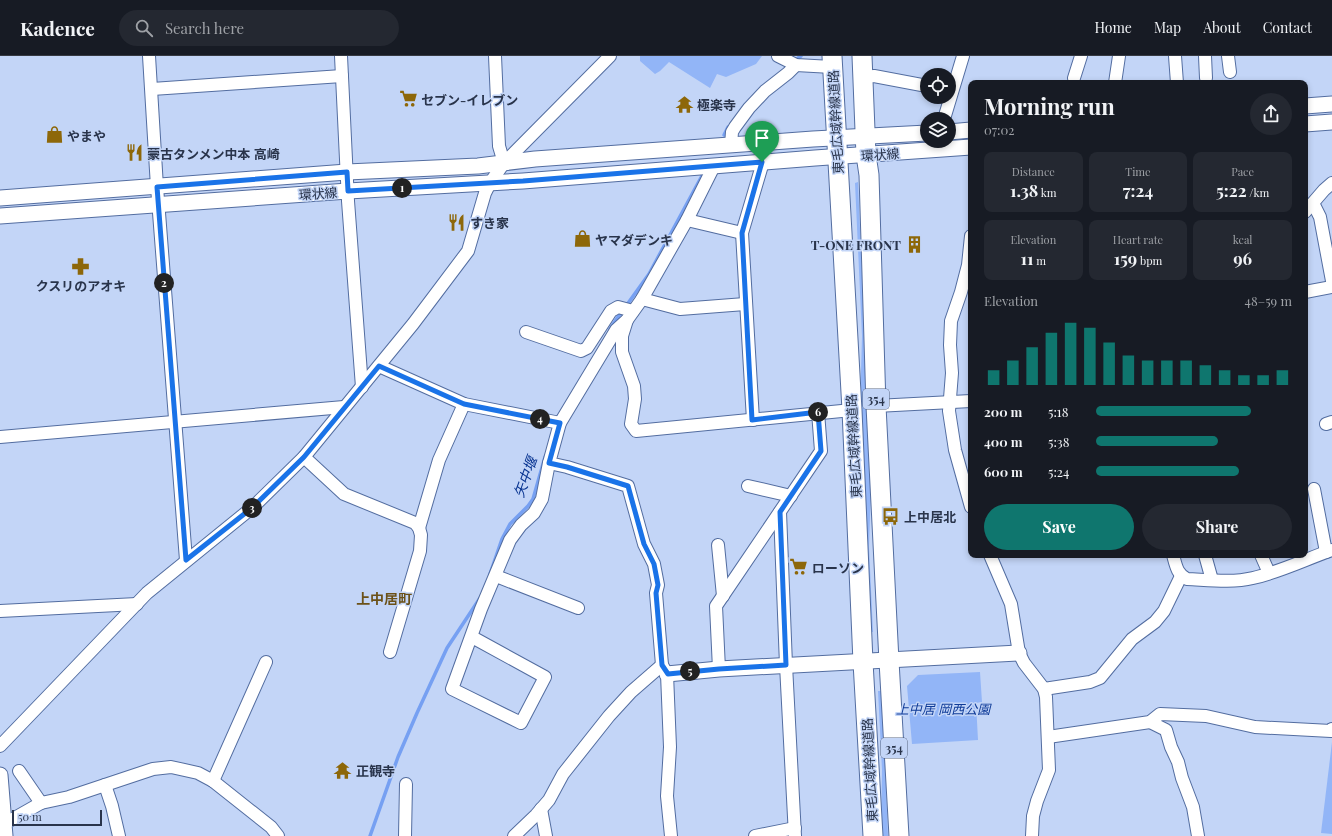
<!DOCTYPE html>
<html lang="en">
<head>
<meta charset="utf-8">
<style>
  body { margin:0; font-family:"Playfair Display","Noto Sans JP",serif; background:#242831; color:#f1f3f6; height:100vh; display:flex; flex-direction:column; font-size:15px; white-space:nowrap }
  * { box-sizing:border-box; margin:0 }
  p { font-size:13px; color:#9ea1a6 }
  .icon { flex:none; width:22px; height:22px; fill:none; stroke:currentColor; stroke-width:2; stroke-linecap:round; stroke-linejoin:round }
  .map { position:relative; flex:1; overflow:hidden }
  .details { position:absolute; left:968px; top:24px; width:340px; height:478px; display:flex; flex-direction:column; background:#171b24; border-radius:8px; box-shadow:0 2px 6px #0003 }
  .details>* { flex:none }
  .fabs { position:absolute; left:920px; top:12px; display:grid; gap:8px }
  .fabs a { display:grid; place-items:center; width:36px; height:36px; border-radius:50%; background:#171b24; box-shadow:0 2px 6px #0003; font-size:20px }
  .scale { position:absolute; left:12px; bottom:10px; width:90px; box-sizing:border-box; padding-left:4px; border:2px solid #29344b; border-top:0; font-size:11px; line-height:14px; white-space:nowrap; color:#29344b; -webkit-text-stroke:3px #c3d5f7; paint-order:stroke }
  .pin { position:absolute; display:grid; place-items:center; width:34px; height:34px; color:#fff; margin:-41px -17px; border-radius:50% 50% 50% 0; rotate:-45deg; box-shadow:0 0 4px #0007 }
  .pin .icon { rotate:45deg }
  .km { position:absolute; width:20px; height:20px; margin:-10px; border-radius:50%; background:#222; color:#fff; font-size:11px; line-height:20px; text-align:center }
  .round { display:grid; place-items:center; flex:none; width:42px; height:42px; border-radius:21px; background:#242831 }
  .summary { display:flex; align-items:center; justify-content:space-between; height:68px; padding:0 16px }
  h1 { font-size:22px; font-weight:700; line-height:30px }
  .figures { display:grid; grid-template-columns:repeat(3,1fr); gap:6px; height:68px; padding:4px 16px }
  .figures div { display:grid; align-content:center; border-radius:8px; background:#242831; text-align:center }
  .figures b { font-size:17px; font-weight:700 }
  .figures small { font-size:11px; font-weight:400 }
  .figures p { font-size:11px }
  .chart { height:112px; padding:8px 16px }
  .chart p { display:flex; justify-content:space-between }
  .chart svg { width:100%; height:72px; margin-top:4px; stroke:#0f766e; stroke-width:6 }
  .primary-button { display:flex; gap:8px; margin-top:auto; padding:8px 16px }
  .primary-button a { flex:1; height:46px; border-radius:24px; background:#0f766e; color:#fff; font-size:16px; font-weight:700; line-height:46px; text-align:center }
  .primary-button a+a { background:#242831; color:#f1f3f6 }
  ul { padding:0 16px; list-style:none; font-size:13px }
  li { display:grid; grid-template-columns:64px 48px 1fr; align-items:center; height:30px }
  li i { height:10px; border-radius:5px; background:#0f766e }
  header { display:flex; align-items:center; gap:24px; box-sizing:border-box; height:56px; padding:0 20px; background:#171b24; border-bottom:1px solid #363941 }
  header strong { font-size:19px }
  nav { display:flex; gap:22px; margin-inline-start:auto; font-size:14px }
  .search { width:280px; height:36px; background:#242831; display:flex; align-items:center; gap:10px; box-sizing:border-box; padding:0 14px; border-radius:22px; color:#9ea1a6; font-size:15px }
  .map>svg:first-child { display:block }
  .green { fill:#92b5f7 }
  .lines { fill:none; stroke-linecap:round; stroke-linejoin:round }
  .stream { stroke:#76a0f2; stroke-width:3.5 }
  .minor-casing { stroke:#536da0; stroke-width:14 }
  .tertiary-casing { stroke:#536da0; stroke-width:17 }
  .trunk-casing { stroke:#536da0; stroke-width:21 }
  .minor { stroke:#fff; stroke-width:12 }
  .tertiary { stroke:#fff; stroke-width:15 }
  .trunk { stroke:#fff; stroke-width:19 }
  .route-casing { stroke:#fff; stroke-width:8 }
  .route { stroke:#1a73e8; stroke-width:5 }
  .labels { text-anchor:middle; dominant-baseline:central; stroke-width:3; stroke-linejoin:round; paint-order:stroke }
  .shield { fill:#c3d5f7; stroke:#57647f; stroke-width:1 }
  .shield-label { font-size:12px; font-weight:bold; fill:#29344b }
  .poi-label { font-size:13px; font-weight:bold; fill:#29344b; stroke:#c3d5f7; text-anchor:start }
  .street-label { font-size:13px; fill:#29344b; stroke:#c3d5f7 }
  .park-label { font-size:13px; font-style:italic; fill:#0f3b98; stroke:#c3d5f7 }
  .water-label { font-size:14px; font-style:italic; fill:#073390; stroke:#c3d5f7 }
  .neighbourhood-label { font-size:14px; font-weight:bold; fill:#6b5118; stroke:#c3d5f7 }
</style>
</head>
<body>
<header>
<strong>Kadence</strong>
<div class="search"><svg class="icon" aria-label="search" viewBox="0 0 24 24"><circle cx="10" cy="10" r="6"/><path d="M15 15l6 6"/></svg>Search here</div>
<nav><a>Home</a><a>Map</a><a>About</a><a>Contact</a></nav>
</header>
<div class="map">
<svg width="1332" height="780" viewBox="0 0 1332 780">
  <rect width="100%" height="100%" fill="#c3d5f7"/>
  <g class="green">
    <polygon points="640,0 762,0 756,8 726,21 717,18 710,32 669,6 660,15 655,18 640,5"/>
    <polygon points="858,126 871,431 869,491 873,576 870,576 860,352 862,280 855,127"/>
    <polygon points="980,616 982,646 976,647 978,684 912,688 907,630 918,619"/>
    <polygon points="878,635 882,635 888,780 881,780 881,777 882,714"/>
    <polygon points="1332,686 1332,778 1321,777"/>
  </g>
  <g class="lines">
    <g class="stream">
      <polyline points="798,2 801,0"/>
      <polyline points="724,79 728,71"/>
      <polyline points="626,250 649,218 704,116"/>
      <polyline points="610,273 622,255"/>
      <polyline points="490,518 502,483 510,468 528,450 533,443 545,401"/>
      <polyline points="370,780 398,701 417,657 447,592 480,542"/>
    </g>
    <defs>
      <g id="minor">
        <polyline points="149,0 157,131 186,504"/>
        <polyline points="341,0 348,145 362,331"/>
        <polyline points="495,0 499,90 504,107"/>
        <polyline points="778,0 796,9 832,11"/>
        <polyline points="1175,0 1177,27"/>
        <polyline points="1205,0 1206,22"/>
        <polyline points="1228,0 1230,16"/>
        <polyline points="863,21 874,20 927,30"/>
        <polyline points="1074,22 1081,0"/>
        <polyline points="1115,27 1119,0"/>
        <polyline points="152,33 342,20"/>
        <polyline points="944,63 963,0"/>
        <polyline points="731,89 732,76 735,71 749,52 765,35 788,17 796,9"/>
        <polyline points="1313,147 1320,161 1332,225"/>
        <polyline points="1305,156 1324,134 1332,127"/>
        <polyline points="687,164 742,177"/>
        <polyline points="971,180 968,209 961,236 951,265 950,289 952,317 949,355 955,394 971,451"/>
        <polyline points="1305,236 1332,231"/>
        <polyline points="642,243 680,253 745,248"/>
        <polyline points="627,264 622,280 622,296 634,330 635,343 631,368 636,375 852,354"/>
        <polyline points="526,276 581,295 587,292 611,255 618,251 633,255"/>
        <polyline points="379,310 464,348 560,367"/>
        <polyline points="876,350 971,345"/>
        <polyline points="753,364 742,177 763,106"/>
        <polyline points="1326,368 1332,366"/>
        <polyline points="0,381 344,351"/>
        <polyline points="304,401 344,438 415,467 419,472 421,479 420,495 390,596"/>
        <polyline points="748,430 791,440"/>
        <polyline points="1314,433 1326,496"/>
        <polyline points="780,456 786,609 795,780"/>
        <polyline points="419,472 439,404 464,348"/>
        <polyline points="718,489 723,540"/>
        <polyline points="990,499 1011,548 1019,597 1024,607 1044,633 1046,641 1049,714 1037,745 1033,760 1032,780"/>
        <path d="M 1173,499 C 1176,510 1177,518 1187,523 C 1209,524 1232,527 1253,522 C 1280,516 1306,503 1332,494"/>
        <polyline points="1205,499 1212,524"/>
        <polyline points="1261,499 1269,517"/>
        <polyline points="496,520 578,552"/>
        <polyline points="0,555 137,548"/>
        <polyline points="472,581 545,621 521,667 452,633 481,553 510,484 521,469 534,457 542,443 549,407"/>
        <polyline points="719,613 716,550 821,395 818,356"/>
        <polyline points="1044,633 1090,626 1100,622 1132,583 1155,566 1164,555 1181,520"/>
        <polyline points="1150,666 1166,674 1171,691 1178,706 1182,722 1193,751 1198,780"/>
        <polyline points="1048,681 1150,666 1160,658 1206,660 1255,671 1331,675 1332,673"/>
        <polyline points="0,690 147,537 253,451 304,401 413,268 468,195 485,137 490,127 504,107 610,0"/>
        <polyline points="19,715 41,747"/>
        <polyline points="213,725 266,606"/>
        <polyline points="105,729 112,750 119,780"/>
        <polyline points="541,753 546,780"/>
        <polyline points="4,768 41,747 69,741 153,713 171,711 198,717 213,725 271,771 278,780"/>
        <polyline points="405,780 406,728"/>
        <polyline points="514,780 536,759 549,744 563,718 609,660 631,636 662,609"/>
        <polyline points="671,780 667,740 670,691 667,618 662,609 656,537 658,529 654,508 644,488 628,430 567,411 549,407 560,367 616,274 627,264 642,243 687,164 714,110"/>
        <polyline points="755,780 795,772"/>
      </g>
      <g id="tertiary">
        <polyline points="1305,50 1332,48"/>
        <polyline points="1305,68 1332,66"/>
        <polyline points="949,76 971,74"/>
        <polyline points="0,142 347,116 478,110 535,103 813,83 927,77"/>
        <polyline points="0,160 348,135 523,125 815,102 971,91"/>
        <polyline points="667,618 719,613 1019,597"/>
        <polyline points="0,719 5,780"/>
      </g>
      <g id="trunk">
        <polyline points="832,0 852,354 863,606 873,780"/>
        <polyline points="862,0 866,99 869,119 876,350 889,605 899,780"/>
      </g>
    </defs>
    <use href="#minor" class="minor-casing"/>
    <use href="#tertiary" class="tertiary-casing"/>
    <use href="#trunk" class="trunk-casing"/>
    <use href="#minor" class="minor"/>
    <use href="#tertiary" class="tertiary"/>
    <use href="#trunk" class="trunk"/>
  </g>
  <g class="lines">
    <defs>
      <polygon id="route" points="762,106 742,177 752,364 818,356 821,395 780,456 786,609 719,613 668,618 662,609 656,537 658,529 654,508 644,488 628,430 567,411 549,407 560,367 464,348 379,310 304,401 253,451 186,504 157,131 347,116 348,135 523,125"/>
    </defs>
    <use href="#route" class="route-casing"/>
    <use href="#route" class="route"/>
  </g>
  <defs>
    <symbol id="supermarket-bare" viewBox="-9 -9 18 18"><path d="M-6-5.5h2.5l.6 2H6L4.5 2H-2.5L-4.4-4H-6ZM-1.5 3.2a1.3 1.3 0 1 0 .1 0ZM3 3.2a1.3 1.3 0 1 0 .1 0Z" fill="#8d6709" stroke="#c3d5f7" stroke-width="2.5" paint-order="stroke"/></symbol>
    <symbol id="temple-bare" viewBox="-9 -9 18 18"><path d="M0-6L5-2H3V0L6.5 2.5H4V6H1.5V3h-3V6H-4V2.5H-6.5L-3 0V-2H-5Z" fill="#8d6709" stroke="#c3d5f7" stroke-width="2.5" paint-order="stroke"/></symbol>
    <symbol id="shop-bare" viewBox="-9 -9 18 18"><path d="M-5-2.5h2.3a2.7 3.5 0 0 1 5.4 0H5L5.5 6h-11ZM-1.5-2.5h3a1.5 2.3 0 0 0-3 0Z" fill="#8d6709" stroke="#c3d5f7" stroke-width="2.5" paint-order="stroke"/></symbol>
    <symbol id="restaurant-bare" viewBox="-9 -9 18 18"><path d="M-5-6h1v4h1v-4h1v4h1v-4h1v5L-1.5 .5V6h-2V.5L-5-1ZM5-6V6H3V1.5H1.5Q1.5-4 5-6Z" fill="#8d6709" stroke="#c3d5f7" stroke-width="2.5" paint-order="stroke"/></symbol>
    <symbol id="building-bare" viewBox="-9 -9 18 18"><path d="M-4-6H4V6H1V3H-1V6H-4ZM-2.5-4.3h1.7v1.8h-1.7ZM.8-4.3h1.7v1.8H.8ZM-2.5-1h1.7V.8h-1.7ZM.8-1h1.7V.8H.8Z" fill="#8d6709" stroke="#c3d5f7" stroke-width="2.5" paint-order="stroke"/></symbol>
    <symbol id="pharmacy-bare" viewBox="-9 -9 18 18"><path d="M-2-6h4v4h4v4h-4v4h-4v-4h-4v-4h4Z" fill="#8d6709" stroke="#c3d5f7" stroke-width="2.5" paint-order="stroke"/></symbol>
    <symbol id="bus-bare" viewBox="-9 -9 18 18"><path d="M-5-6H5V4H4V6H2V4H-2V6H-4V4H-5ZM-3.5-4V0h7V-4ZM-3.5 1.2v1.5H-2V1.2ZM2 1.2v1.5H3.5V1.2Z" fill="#8d6709" stroke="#c3d5f7" stroke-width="2.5" paint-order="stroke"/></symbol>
  </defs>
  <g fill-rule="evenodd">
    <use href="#supermarket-bare" x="396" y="30" width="25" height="25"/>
    <use href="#temple-bare" x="672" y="36" width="25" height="25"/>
    <use href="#shop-bare" x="42" y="66" width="25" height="25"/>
    <use href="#restaurant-bare" x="122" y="84" width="25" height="25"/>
    <use href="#restaurant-bare" x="444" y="154" width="25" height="25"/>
    <use href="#shop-bare" x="570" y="170" width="25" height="25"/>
    <use href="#building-bare" x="902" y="176" width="25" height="25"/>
    <use href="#pharmacy-bare" x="68" y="198" width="25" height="25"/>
    <use href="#bus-bare" x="878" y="448" width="25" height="25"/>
    <use href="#supermarket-bare" x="786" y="498" width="25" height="25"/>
    <use href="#temple-bare" x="330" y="702" width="25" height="25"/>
  </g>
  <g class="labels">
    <g class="shield">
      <rect x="863" y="333" width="26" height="20" rx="3"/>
      <rect x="881" y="682" width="26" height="20" rx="3"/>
    </g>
    <g class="shield-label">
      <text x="876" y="343">354</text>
      <text x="894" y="692">354</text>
    </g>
    <g class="poi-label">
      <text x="421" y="43">セブン-イレブン</text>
      <text x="697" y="48">極楽寺</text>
      <text x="67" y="79">やまや</text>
      <text x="147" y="97">蒙古タンメン中本 高崎</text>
      <text x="470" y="166">すき家</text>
      <text x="595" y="183">ヤマダデンキ</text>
      <text x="901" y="188" text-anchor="end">T-ONE FRONT</text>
      <text x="81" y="229" text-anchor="middle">クスリのアオキ</text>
      <text x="904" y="460">上中居北</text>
      <text x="812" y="511">ローソン</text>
      <text x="356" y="714">正観寺</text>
    </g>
    <g class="street-label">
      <text transform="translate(835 66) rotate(-93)">東毛広域幹線道路</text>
      <text transform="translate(880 98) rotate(-4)">環状線</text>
      <text transform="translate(318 137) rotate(-4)">環状線</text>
      <text transform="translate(853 390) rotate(-93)">東毛広域幹線道路</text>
      <text transform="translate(869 714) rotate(-93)">東毛広域幹線道路</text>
    </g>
    <g class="park-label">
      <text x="943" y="652">上中居 岡西公園</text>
    </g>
    <g class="water-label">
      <text transform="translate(525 421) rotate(-70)">矢中堰</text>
    </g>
    <g class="neighbourhood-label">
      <text x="384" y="542">上中居町</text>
    </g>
  </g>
</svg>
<div class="fabs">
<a><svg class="icon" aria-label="locate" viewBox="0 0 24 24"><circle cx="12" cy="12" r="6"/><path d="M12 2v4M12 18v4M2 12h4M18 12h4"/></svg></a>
<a><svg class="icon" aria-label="layers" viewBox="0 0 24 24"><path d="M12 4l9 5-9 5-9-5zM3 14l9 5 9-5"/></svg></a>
</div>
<div class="scale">50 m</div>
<div class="pin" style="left:762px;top:106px;background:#1e9e55"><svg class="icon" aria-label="arrive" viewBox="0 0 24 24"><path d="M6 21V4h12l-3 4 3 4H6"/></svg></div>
<b class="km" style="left:402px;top:132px">1</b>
<b class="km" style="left:164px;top:227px">2</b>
<b class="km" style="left:252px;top:452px">3</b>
<b class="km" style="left:540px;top:363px">4</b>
<b class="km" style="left:690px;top:615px">5</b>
<b class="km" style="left:818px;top:356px">6</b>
<section class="details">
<div class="summary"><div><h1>Morning run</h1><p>07:02</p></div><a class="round"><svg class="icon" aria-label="share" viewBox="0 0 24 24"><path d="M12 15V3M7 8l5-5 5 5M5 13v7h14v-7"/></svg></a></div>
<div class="figures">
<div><p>Distance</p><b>1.38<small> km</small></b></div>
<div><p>Time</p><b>7:24</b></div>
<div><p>Pace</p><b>5:22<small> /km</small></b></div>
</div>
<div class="figures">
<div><p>Elevation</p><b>11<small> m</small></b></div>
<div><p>Heart rate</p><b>159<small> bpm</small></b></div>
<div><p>kcal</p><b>96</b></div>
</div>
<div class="chart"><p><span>Elevation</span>48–59 m</p>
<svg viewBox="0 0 160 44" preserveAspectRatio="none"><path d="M5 44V35M15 44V29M25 44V21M35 44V12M45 44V6M55 44V9M65 44V18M75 44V26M85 44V29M95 44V29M105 44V29M115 44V32M125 44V35M135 44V38M145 44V38M155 44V35"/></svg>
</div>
<ul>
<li><b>200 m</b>5:18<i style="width:79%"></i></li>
<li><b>400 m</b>5:38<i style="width:62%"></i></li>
<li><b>600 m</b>5:24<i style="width:73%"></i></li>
</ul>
<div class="primary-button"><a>Save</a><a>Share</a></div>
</section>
</div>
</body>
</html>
